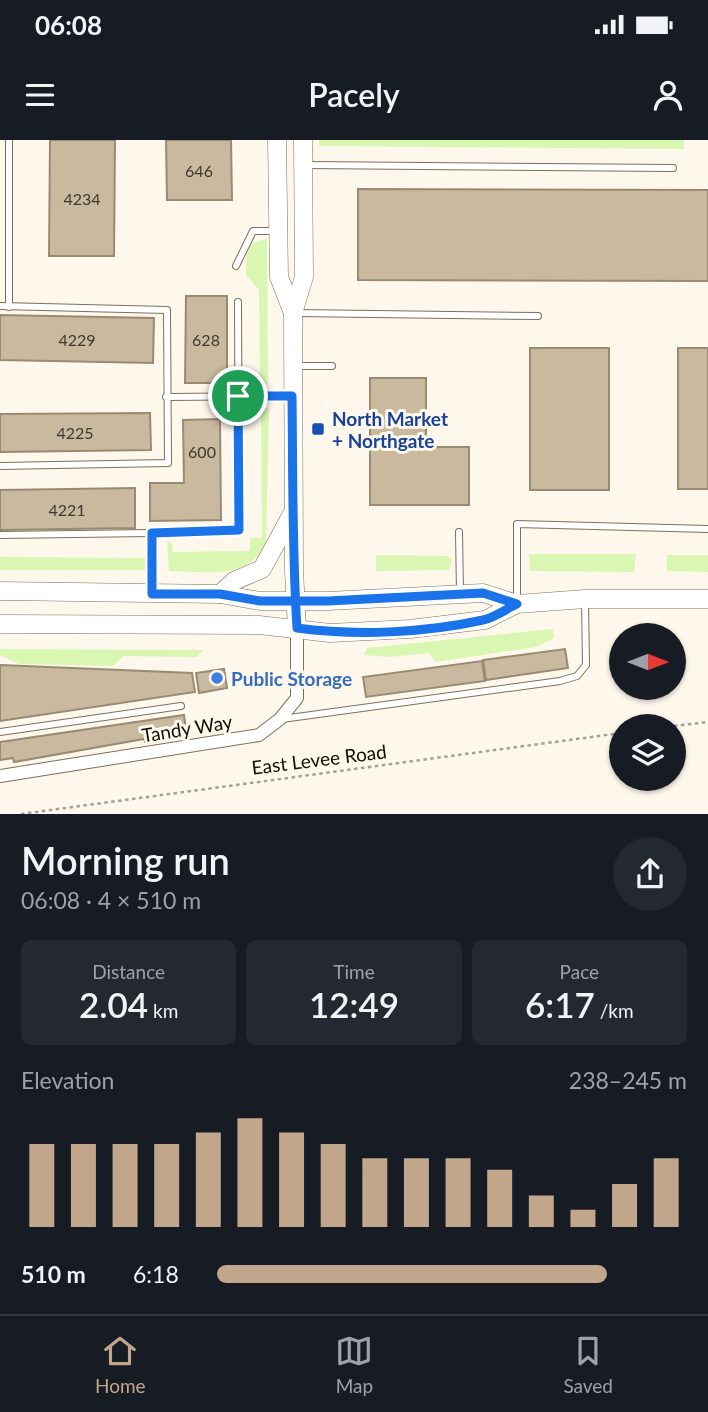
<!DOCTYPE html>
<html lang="en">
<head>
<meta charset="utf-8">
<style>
  body { margin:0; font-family:Lato,sans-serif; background:#242831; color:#f1f3f6; height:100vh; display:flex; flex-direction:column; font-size:26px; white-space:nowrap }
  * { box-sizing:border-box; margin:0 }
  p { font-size:23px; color:#9ea1a6 }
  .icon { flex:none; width:38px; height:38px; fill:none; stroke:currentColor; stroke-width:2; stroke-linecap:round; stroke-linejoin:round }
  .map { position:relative; height:674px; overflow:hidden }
  .sheet { display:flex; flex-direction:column; background:#171b24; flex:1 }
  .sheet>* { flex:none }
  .needle { width:46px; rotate:90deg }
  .tools { position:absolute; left:609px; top:483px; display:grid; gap:14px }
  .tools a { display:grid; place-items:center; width:77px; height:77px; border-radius:50%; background:#171b24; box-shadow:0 2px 5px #0004; font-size:35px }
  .pin { position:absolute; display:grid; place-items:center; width:60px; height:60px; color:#fff; margin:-30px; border:4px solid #fff; border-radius:50%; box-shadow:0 2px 7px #0007 }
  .round { display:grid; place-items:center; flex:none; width:74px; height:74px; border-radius:37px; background:#242831 }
  .summary { display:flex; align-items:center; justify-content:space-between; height:119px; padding:0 21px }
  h1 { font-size:38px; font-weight:600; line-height:52px }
  .figures { display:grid; grid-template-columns:repeat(3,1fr); gap:10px; height:119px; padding:7px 21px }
  .figures div { display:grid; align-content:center; border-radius:10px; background:#242831; text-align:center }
  .figures b { font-size:35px; font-weight:600 }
  .figures small { font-size:19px; font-weight:400 }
  .figures p { font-size:19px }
  .chart { height:196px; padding:14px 21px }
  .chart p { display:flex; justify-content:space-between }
  .chart svg { width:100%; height:126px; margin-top:7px; stroke:#c1a68b; stroke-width:6 }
  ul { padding:0 21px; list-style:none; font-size:23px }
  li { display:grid; grid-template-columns:112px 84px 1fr; align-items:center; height:52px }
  li i { height:18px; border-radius:9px; background:#c1a68b }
  .status { display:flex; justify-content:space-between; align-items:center; height:49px; padding:0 35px; background:#171b24; direction:ltr }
  .status svg { height:19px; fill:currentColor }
  header { display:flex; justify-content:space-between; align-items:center; height:91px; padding:0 21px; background:#171b24; font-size:32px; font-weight:600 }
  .dock { display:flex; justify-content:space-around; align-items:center; height:98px; border-top:2px solid #363941; background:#171b24; font-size:19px; color:#9ea1a6 }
  .dock a { display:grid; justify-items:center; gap:4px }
  .dock .active { color:#c1a68b }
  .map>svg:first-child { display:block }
  .green { fill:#d9f6b3 }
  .building { fill:#c8b99f; stroke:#998a72; stroke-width:2 }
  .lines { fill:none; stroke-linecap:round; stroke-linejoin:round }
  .service-casing { stroke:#7e7058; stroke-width:8 }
  .minor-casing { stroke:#7e7058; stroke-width:14 }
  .secondary-casing { stroke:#7e7058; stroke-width:19 }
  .path { stroke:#a59f95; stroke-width:2.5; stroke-dasharray:3.5 3.5; stroke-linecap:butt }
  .service { stroke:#fff; stroke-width:6 }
  .minor { stroke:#fff; stroke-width:12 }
  .secondary { stroke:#fff; stroke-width:18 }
  .route-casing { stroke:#fff; stroke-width:14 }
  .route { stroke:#1a73e8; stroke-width:9 }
  .transit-dot { fill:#1a4fb4; stroke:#fef7ec; stroke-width:2.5 }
  .shop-dot { fill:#3f7fe0; stroke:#fef7ec; stroke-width:2.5 }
  .labels { text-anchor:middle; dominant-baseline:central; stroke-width:6; stroke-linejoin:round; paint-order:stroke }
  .number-label { font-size:16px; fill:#40382c }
  .transit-label { font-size:19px; font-weight:bold; fill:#164399; stroke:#fef7ec; text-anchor:start }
  .shop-label { font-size:19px; font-weight:bold; fill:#366cbe; stroke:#fef7ec; text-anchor:start }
  .street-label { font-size:19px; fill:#120d05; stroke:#fef7ec }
</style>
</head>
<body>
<div class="status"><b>06:08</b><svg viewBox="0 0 49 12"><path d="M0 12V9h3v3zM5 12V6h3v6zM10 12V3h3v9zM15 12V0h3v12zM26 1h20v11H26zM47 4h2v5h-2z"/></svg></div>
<header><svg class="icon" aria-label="menu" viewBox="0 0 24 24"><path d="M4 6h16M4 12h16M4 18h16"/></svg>Pacely<svg class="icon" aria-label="person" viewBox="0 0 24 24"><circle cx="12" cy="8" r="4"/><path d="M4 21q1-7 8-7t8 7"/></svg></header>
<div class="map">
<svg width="708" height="674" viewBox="0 0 708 674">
  <rect width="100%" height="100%" fill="#fef7ec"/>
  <g class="green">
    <polygon points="319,0 684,0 684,9 319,6"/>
    <polygon points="267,99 268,244 256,249 246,245 260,239 259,150 246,135 247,112 252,103"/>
    <path d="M 251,265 L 269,268 L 266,405 C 246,441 203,431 169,431 L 167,400 L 172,403 L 173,412 L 250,411 L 250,398 L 262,398 L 261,271 L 251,270 Z"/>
    <polygon points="529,414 636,414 634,432 530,431"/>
    <polygon points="376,415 448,416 452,419 449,430 376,431"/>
    <polygon points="667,415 708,415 708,432 667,431"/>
    <polygon points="0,417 146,418 145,430 0,430"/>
    <polygon points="553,489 554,498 536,507 435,522 430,513 389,517 364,515 367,508"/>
    <polygon points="0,509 203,510 197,517 123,516 113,526 19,524 0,515"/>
  </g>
  <g class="building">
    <polygon points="50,0 115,0 114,116 49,116"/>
    <polygon points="166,0 231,0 232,60 167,60"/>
    <polygon points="358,49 708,50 708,141 358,140"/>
    <polygon points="186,156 227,156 227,243 185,243"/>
    <polygon points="0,175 154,178 153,223 0,220"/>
    <rect x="530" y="208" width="79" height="142"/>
    <rect x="678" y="208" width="30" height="141"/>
    <polygon points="370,238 426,238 426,307 469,307 469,365 370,365"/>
    <polygon points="150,273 151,310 0,312 0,274"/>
    <polygon points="220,279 221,380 150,381 150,343 184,343 183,280"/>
    <polygon points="135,348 135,388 0,390 0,350"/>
    <polygon points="565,509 568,528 486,540 483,520"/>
    <polygon points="482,521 485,541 366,557 363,537"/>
    <polygon points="0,525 192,533 195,552 0,581"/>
    <polygon points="224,529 227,548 199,553 196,533"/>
    <polygon points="184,575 187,596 145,602 144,599 14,622 13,618 0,620 0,602"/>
  </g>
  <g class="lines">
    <defs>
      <g id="service">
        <polyline points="9,0 9,167"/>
        <polyline points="306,25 673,28"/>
        <polyline points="236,126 253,91 276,91"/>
        <polyline points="0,166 167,170 168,323 0,326"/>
        <polyline points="295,173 538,176"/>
        <polyline points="296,226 332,226"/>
        <polyline points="166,257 290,256"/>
        <polyline points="459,392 460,453"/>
        <polyline points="0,395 151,393"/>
        <polyline points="151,449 151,393 239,390 238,162"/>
        <polyline points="517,461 517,384 708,389"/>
        <polyline points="282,579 560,541 577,536 586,525 585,460"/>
        <polyline points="0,592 181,566"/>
      </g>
      <polyline id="minor" points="0,636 259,595 280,579 297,558 297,488"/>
      <g id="secondary">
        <polyline points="277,0 279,137 293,173"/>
        <polyline points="0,451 220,454 260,461 328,461 483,453 517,464 585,459 708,459"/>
        <polyline points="220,454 234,441 262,429 292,374"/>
        <polyline points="0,484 259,485 330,493 410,489 485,480 517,464"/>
        <polyline points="297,488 294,431 293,173 304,137 303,0"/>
      </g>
    </defs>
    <use href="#service" class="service-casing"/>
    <use href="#minor" class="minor-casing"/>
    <use href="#secondary" class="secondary-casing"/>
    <g class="path">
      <polyline points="674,586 708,582"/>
      <polyline points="21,674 621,593"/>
    </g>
    <use href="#service" class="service"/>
    <use href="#minor" class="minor"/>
    <use href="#secondary" class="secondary"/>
  </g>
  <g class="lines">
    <defs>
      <path id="route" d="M 238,256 L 292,256 C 293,334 292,411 297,488 C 356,496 424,493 483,480 C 494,478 506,469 517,464 L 483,453 L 328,461 L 260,461 L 220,454 L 152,454 L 152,393 L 239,390 L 238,256"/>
    </defs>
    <use href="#route" class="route-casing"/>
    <use href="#route" class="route"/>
  </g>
  <rect class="transit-dot" x="311" y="282" width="14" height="14" rx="3.5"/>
  <circle class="shop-dot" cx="217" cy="538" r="7"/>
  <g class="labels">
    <g class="number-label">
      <text x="199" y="30">646</text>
      <text x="82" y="58">4234</text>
      <text x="77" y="199">4229</text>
      <text x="206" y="199">628</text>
      <text x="75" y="292">4225</text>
      <text x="202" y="311">600</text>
      <text x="67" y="369">4221</text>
    </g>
    <g class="transit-label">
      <text x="332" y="278">North Market<tspan x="332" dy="22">+ Northgate</tspan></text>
    </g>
    <g class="shop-label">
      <text x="231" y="538">Public Storage</text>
    </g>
    <g class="street-label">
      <text transform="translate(187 588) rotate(-9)">Tandy Way</text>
      <text transform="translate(319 619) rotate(-7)">East Levee Road</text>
    </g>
  </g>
</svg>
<div class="tools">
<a><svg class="needle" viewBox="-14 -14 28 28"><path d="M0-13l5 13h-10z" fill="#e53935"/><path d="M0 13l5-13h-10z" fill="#9ea1a6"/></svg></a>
<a><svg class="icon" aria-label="layers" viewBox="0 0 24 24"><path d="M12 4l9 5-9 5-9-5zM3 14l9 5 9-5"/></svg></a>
</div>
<div class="pin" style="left:238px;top:256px;background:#1e9e55"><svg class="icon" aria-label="arrive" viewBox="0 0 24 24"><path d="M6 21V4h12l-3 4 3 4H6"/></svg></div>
</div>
<section class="sheet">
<div class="summary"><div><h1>Morning run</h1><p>06:08 · 4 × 510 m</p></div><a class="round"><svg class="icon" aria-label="share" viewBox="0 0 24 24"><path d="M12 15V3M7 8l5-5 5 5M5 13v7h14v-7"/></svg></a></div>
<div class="figures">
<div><p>Distance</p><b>2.04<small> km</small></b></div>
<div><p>Time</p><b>12:49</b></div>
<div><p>Pace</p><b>6:17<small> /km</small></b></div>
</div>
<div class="chart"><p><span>Elevation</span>238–245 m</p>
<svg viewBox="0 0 160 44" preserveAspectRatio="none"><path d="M5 44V15M15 44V15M25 44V15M35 44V15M45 44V11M55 44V6M65 44V11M75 44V15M85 44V20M95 44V20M105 44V20M115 44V24M125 44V33M135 44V38M145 44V29M155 44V20"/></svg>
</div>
<ul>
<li><b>510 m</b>6:18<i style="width:83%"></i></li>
</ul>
</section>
<nav class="dock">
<a class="active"><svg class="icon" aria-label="home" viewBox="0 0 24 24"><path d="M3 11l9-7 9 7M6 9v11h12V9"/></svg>Home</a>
<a><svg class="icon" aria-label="map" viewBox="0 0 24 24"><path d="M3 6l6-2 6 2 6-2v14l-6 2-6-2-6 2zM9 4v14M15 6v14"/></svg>Map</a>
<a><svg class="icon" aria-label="saved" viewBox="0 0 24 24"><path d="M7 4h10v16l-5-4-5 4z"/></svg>Saved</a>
</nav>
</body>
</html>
